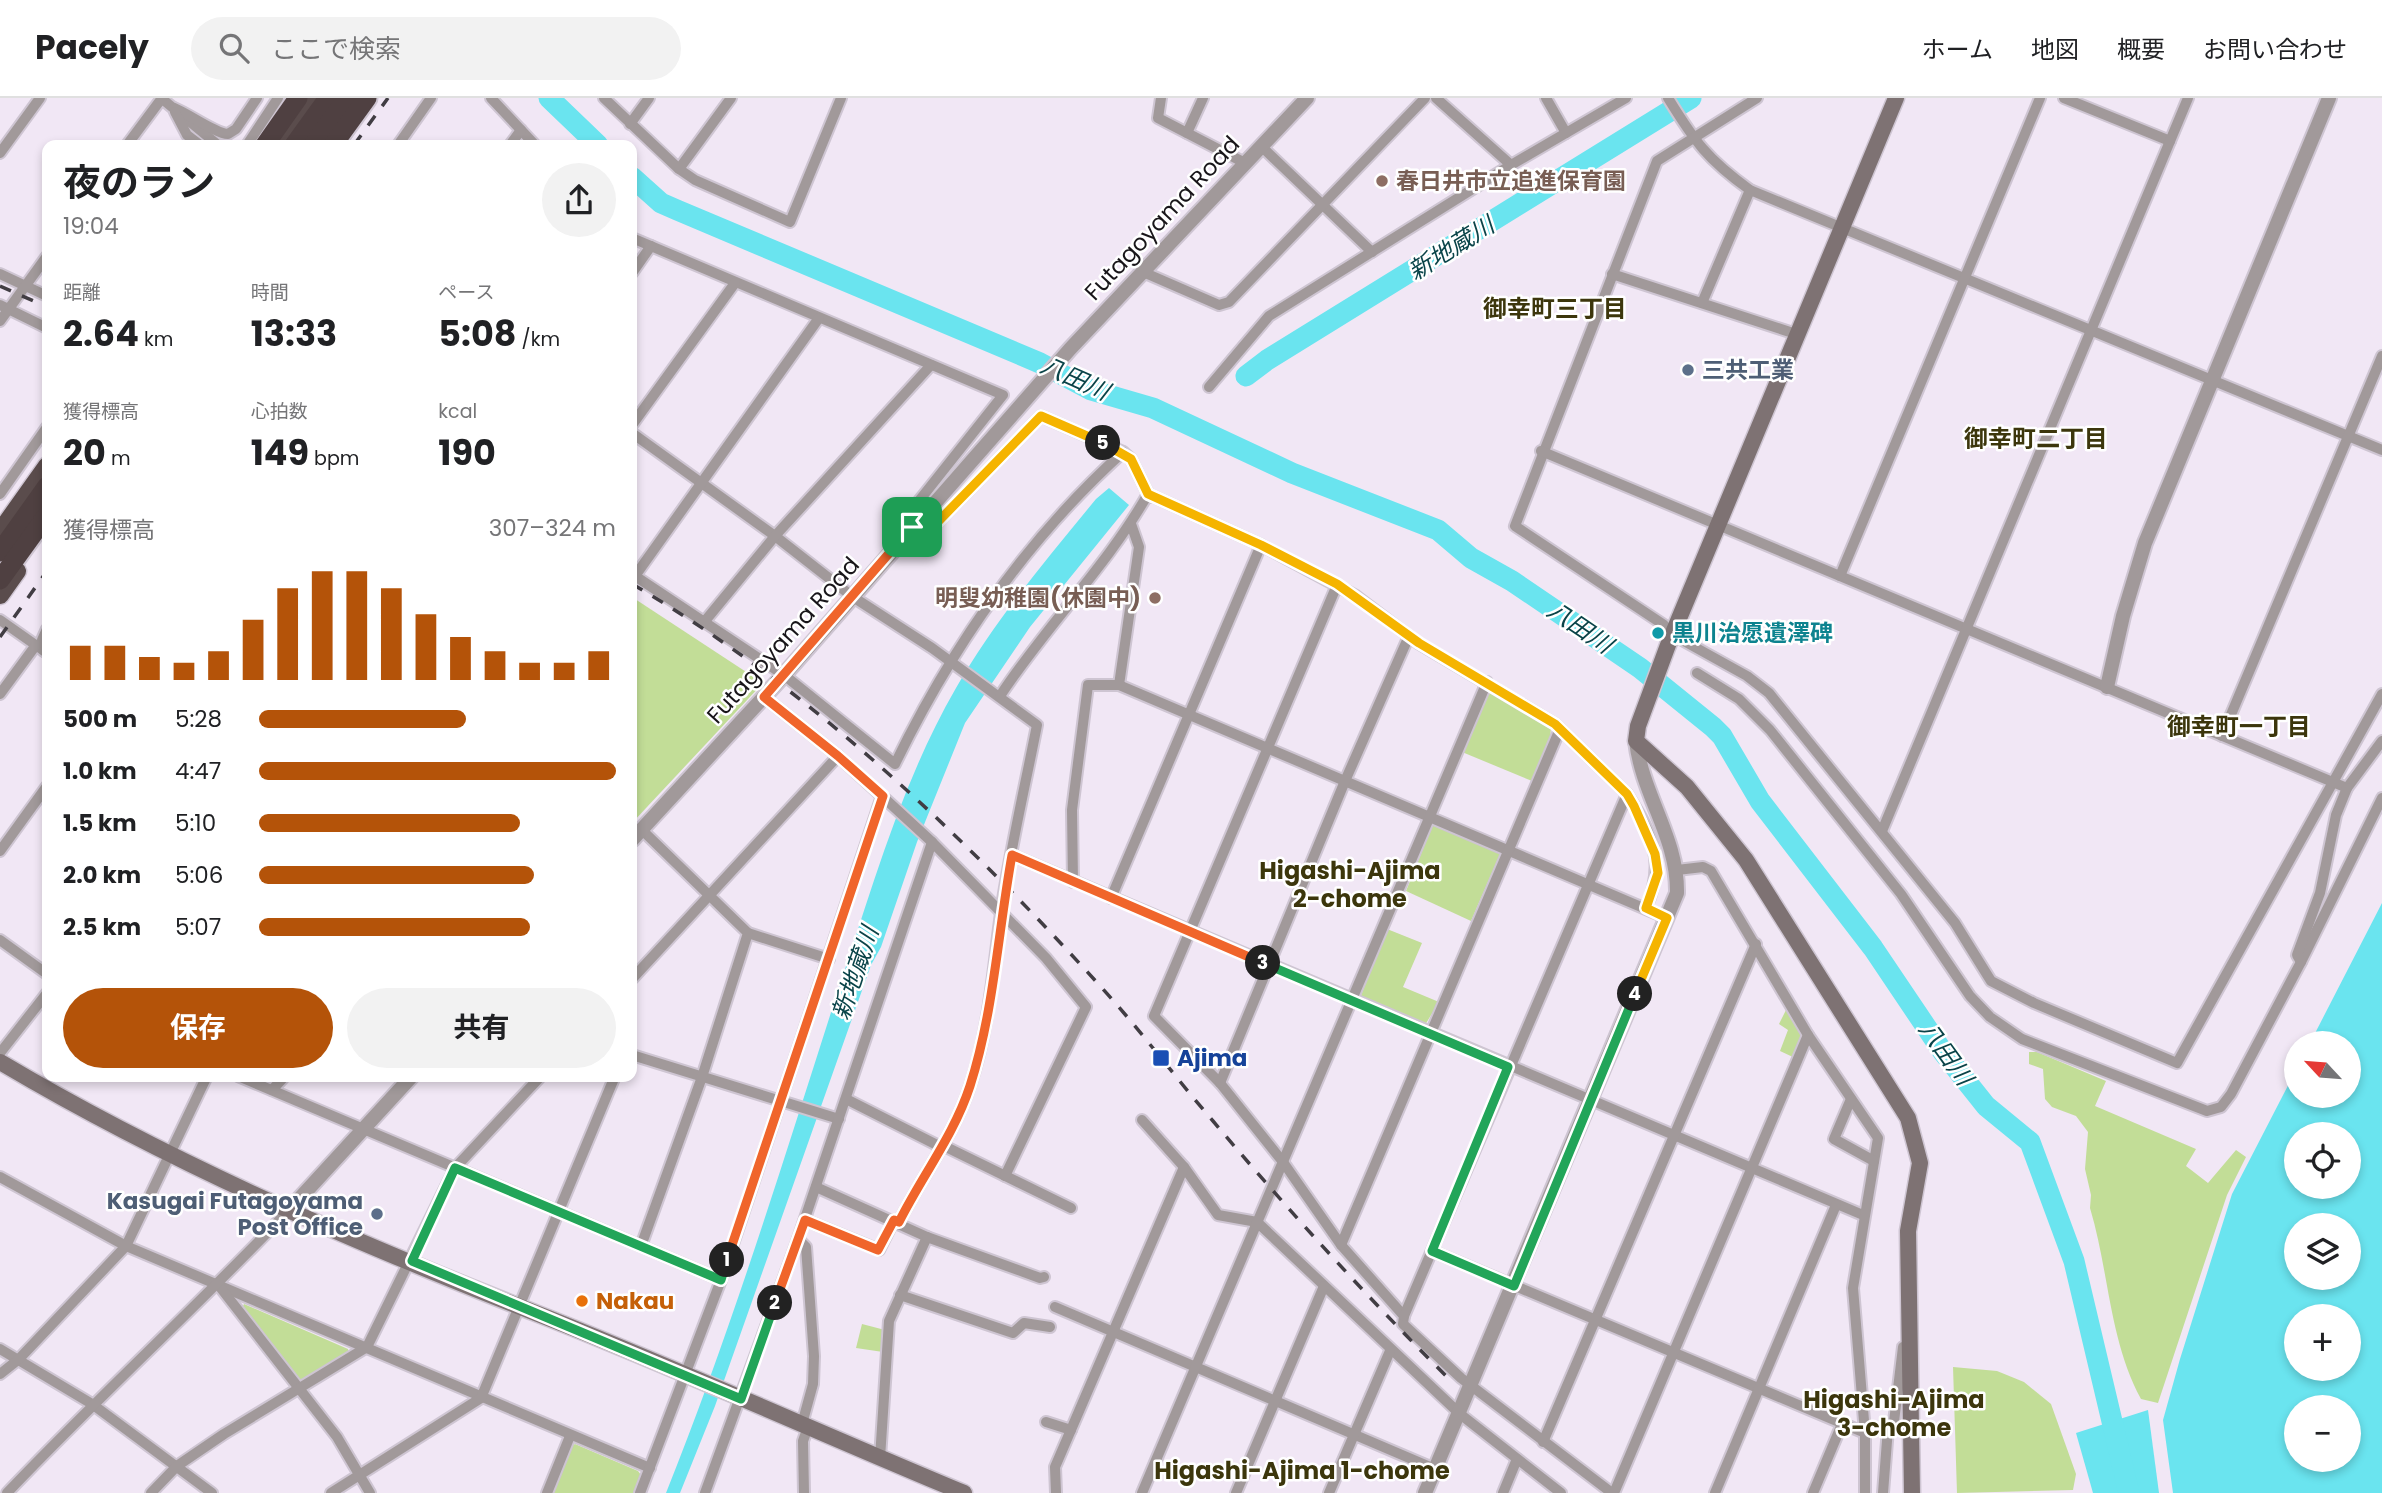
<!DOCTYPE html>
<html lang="ja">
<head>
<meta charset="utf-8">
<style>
  body { margin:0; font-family:Poppins,"Noto Sans JP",sans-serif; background:#f2f2f2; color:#202124; height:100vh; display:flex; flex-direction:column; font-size:26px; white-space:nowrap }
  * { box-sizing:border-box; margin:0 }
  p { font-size:23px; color:#757577 }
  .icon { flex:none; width:38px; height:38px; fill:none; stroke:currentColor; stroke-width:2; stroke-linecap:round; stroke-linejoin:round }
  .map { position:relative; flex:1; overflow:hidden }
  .drawer { position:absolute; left:42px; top:42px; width:595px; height:942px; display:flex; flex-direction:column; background:#fff; border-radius:14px; box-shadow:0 4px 10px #0003 }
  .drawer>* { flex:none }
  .needle { width:46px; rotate:296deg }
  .tools { position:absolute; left:2284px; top:933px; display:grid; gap:14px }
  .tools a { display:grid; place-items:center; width:77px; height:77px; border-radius:50%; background:#fff; box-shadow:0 4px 10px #0003; font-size:35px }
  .pin { position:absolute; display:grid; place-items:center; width:60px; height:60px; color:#fff; margin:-30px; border-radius:14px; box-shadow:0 4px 10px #0006 }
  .km { position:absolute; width:35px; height:35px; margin:-18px; border-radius:50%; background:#222; color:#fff; font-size:19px; line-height:35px; text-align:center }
  .round { display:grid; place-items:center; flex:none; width:74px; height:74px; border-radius:37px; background:#f2f2f2 }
  .headline { display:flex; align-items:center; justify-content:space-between; height:119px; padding:0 21px }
  h1 { font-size:38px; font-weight:700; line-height:52px }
  .figures { display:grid; grid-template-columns:repeat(3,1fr); gap:10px; height:119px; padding:7px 21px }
  .figures div { display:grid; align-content:center }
  .figures b { font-size:35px; font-weight:700 }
  .figures small { font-size:19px; font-weight:400 }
  .figures p { font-size:19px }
  .chart { height:196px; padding:14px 21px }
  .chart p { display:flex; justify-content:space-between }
  .chart svg { width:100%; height:126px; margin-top:7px; stroke:#b45309; stroke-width:6 }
  .primary-button { display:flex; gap:14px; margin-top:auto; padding:14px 21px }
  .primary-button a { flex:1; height:80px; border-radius:42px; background:#b45309; color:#fff; font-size:28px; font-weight:700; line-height:80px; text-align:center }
  .primary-button a+a { background:#f2f2f2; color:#202124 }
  ul { padding:0 21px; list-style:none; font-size:23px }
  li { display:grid; grid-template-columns:112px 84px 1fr; align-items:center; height:52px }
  li i { height:18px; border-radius:9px; background:#b45309 }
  header { display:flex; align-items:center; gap:42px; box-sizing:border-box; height:98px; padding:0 35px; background:#fff; border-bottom:2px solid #e0e0e0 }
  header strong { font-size:33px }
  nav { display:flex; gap:38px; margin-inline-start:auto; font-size:24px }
  .search { width:490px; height:63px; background:#f2f2f2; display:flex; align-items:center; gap:18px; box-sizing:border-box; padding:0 24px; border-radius:38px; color:#757577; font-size:26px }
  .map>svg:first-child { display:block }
  .green { fill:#c2dd97 }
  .water { fill:#6ae4ef; fill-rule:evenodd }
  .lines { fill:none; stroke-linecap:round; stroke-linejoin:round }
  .river { stroke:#6ae4ef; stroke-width:21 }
  .minor-casing { stroke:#cec5d2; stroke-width:14 }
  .tertiary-casing { stroke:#cec5d2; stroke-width:18 }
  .secondary-casing { stroke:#cec5d2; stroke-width:19 }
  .trunk-casing { stroke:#cec5d2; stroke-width:21 }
  .motorway-casing { stroke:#cec5d2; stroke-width:23 }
  .minor { stroke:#a1999a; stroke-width:10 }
  .tertiary { stroke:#a1999a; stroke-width:14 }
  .secondary { stroke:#7e7273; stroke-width:16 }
  .trunk { stroke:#5a4c4c; stroke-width:18 }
  .motorway { stroke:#4f4041; stroke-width:19 }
  .rail { stroke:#413d43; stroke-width:3.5; stroke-dasharray:12 12; stroke-linecap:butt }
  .split-1-casing { stroke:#fff; stroke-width:14 }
  .split-2-casing { stroke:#fff; stroke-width:14 }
  .split-3-casing { stroke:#fff; stroke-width:14 }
  .split-4-casing { stroke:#fff; stroke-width:14 }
  .split-5-casing { stroke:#fff; stroke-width:14 }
  .split-6-casing { stroke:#fff; stroke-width:14 }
  .split-1 { stroke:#f0652b; stroke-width:9 }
  .split-2 { stroke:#22a559; stroke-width:9 }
  .split-3 { stroke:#f0652b; stroke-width:9 }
  .split-4 { stroke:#22a559; stroke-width:9 }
  .split-5 { stroke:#f5b400; stroke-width:9 }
  .split-6 { stroke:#f5b400; stroke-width:9 }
  .education-dot { fill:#8d6e63; stroke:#fff; stroke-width:2.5 }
  .service-dot { fill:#5c6f8a; stroke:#fff; stroke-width:2.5 }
  .culture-dot { fill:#0f9aa8; stroke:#fff; stroke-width:2.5 }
  .transit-dot { fill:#1a4fb4; stroke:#fff; stroke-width:2.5 }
  .food-dot { fill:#e8710a; stroke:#fff; stroke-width:2.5 }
  .labels { text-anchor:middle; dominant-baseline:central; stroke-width:5; stroke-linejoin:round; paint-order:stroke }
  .education-label { font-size:23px; font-weight:bold; fill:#785e54; stroke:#fff; text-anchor:start }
  .street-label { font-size:23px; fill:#181519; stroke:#fff }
  .service-label { font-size:23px; font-weight:bold; fill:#4e5e75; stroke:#fff; text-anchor:start }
  .culture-label { font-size:23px; font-weight:bold; fill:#0d838f; stroke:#fff; text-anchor:start }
  .transit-label { font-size:23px; font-weight:bold; fill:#164399; stroke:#fff; text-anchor:start }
  .food-label { font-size:23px; font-weight:bold; fill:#c56008; stroke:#fff; text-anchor:start }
  .water-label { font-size:24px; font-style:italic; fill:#0a4449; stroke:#fff }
  .neighbourhood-label { font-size:24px; font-weight:bold; fill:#3c360c; stroke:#fff }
</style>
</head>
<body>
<header>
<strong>Pacely</strong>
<div class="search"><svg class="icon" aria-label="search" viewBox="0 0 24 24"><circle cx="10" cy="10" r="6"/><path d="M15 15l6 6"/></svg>ここで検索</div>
<nav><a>ホーム</a><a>地図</a><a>概要</a><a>お問い合わせ</a></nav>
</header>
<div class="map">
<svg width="2382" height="1395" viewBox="0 0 2382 1395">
  <rect width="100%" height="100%" fill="#f1e7f5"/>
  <g class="green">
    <polygon points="632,499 763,585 632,725"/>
    <polygon points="1493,594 1551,629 1550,643 1532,683 1462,654 1488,597"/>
    <polygon points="1433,726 1501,754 1471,823 1406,793"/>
    <polygon points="1387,831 1422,845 1403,889 1439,904 1425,927 1360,900"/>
    <polygon points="1787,910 1806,937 1795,960 1780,953 1788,932 1779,926"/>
    <path d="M 2029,954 L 2037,954 L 2106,983 L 2095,1008 L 2196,1051 L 2186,1068 L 2208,1085 L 2236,1052 L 2246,1059 L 2227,1097 L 2158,1305 L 2141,1301 C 2109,1242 2109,1173 2090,1110 L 2091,1097 L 2085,1071 L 2088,1034 L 2076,1018 L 2052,1009 L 2045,1001 L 2043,971 L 2029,966 Z"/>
    <polygon points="244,1206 348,1251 349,1256 302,1282 297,1281 242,1210"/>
    <polygon points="862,1226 885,1232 883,1254 856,1250"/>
    <polygon points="1953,1269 1997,1273 2024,1284 2051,1306 2076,1376 2073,1392 1957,1395"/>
    <polygon points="575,1346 638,1373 641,1377 634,1395 552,1395 570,1349"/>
  </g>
  <g class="water">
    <path d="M 1109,390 L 1129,407 L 1030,529 L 965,625 L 917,744 L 881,849 L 871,867 L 715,1308 L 680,1395 L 666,1395 C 731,1233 782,1067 835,902 C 870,797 900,687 956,590 C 995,522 1046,462 1096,401 Z"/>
    <path d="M 2382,805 L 2382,1395 L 2173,1395 L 2163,1322 L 2180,1261 L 2232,1096 L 2296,972 L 2296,998 L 2348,998 L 2348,945 L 2310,945 ZM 2348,1036 L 2348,1088 L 2296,1088 L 2296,1036 ZM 2348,1127 L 2348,1180 L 2296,1180 L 2296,1127 ZM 2348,1218 L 2348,1270 L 2296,1270 L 2296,1218 ZM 2348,1309 L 2348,1362 L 2296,1362 L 2296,1309 Z"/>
    <polygon points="2148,1312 2159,1395 2093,1395 2076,1335"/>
  </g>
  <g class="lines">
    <g class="river">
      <polyline points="549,0 598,47"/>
      <polyline points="632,79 661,105 677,112 1040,265 1091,292 1153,310 1292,375 1438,432 1471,460 1512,483 1640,570 1713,629 1722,638 1760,703 1873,850 1943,954 1986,1008 2030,1044 2074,1163 2129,1395"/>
      <polyline points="1246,278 1267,262 1691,0"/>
    </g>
    <defs>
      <g id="minor">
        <polyline points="161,0 218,47"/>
        <polyline points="491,0 535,47"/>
        <polyline points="604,0 679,71 695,82 790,124 841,0"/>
        <polyline points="1161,0 1158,20 1245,65"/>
        <polyline points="1436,0 1511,67"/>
        <polyline points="1546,0 1566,35"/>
        <path d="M 1668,0 C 1695,44 1707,61 1750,92 L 2382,352"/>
        <polyline points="1757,0 1657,63 1515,428 1664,527 1673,537 1747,578 1769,595 1955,825 1991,883 2034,905 2177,965 2382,596"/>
        <polyline points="2064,0 2170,43"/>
        <path d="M 174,10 C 189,16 216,36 228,36 L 236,31 L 257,0"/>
        <polyline points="175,14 187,37 200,47"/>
        <polyline points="630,26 649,0"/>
        <polyline points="1187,35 1203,0"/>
        <polyline points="127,47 162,0"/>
        <polyline points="247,47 278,0"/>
        <polyline points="398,47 431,0"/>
        <polyline points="510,47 521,32"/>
        <polyline points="1261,48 1372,154"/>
        <polyline points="0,55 40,0"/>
        <polyline points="679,71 731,0"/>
        <polyline points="632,140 1003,297 907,418 912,429 926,436 1041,318 1123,354 1131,361 1148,396"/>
        <polyline points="1143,174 1219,207 1229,204 1425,0"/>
        <polyline points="632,175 651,148"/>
        <polyline points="0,176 47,198"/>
        <polyline points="1612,176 1796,236"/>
        <polyline points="1702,205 1750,92"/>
        <polyline points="0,207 47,230"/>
        <polyline points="0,223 47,158"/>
        <polyline points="1209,289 1269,218 1511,67 1626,0"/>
        <polyline points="632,327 735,185"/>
        <path d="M 632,335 L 775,438 L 853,499 L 932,550 L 1037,627 C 1025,689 1010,752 1001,815 C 993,874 989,931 970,988 C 954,1037 922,1078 899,1124"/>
        <polyline points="1541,353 2347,690 2382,643"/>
        <polyline points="0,396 47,329"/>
        <path d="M 632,476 L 784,577 L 895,666 C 951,551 1027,441 1123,354"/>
        <polyline points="635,478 819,220"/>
        <polyline points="1840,478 2040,0"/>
        <polyline points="1337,487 1154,918 1220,985 1283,1064 1341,1147 1404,1218 1403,1226 1461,1280 1612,1395"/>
        <polyline points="0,522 47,555"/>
        <polyline points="705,523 775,438 931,267"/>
        <polyline points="44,553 42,542 47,531"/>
        <polyline points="1697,575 1739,601 1770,632 1901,796 1970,898 1990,919 2022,941 2207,1013 2221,1009 2231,996 2301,864 2382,700"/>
        <polyline points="1119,587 1667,820"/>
        <polyline points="0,596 36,547"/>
        <path d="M 1000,598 C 1046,528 1107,468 1148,396 L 1261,447 L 1356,498 L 1418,545 L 1555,626 L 1627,696 C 1653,737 1666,764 1646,810"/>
        <polyline points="2222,638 2382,258"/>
        <polyline points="882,698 932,744"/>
        <polyline points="1882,733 2188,0"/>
        <polyline points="0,753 47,688"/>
        <polyline points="1012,757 1863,1117"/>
        <polyline points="1677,772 1703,769 1711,773 1808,937 1878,1040 1853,1190 1865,1335 1865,1395"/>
        <polyline points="1073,784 1072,712 1088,587 1119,587 1139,449 1131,426"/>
        <polyline points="1111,800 1261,447"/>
        <polyline points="748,835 829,861"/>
        <polyline points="0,842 47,876"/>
        <polyline points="2301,864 2297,857 2320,795 2336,717 2347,690"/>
        <polyline points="632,881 838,658"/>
        <polyline points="0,955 47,895"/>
        <polyline points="632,957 839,1021"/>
        <polyline points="238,978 721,1182"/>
        <polyline points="1220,985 1345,683 1409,538"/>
        <polyline points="272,992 285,978"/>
        <polyline points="846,1001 941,1049"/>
        <polyline points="1851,1001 1834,1041 1874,1063"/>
        <polyline points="1142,1022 1184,1069 1218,1117 1257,1124 1460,1316 1561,1395"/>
        <polyline points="944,1048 1071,1110"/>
        <polyline points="0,1079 126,1148 650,1370"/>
        <polyline points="816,1089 927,1139 889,1223 880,1360"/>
        <polyline points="805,1122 879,1152 894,1122"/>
        <polyline points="927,1139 1040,1180 1044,1179"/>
        <polyline points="798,1141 806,1149 814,1258 813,1286 802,1326"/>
        <polyline points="1341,1147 1560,631"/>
        <polyline points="641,1148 702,979 748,835 642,732"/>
        <polyline points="1432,1153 1865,1335"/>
        <polyline points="220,1189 337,1339 370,1395"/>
        <polyline points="900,1197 1013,1235 1024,1225 1050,1229"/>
        <polyline points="1055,1209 1435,1371"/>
        <polyline points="1404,1218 1627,696"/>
        <polyline points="0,1251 92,1306 212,1395"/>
        <polyline points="0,1276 19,1261 126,1148 207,978"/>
        <polyline points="1046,1324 1071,1332"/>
        <polyline points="1543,1344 1756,846"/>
        <path d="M 7,1395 C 99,1298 198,1208 290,1111"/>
        <polyline points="151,1395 177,1368 224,1336 367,1249 455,1070 541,978"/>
        <polyline points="331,1395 481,1300 615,978"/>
        <polyline points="547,1395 570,1338"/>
        <polyline points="640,1395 721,1182 882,698 838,658 764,599"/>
        <polyline points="705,1395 798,1141 932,744 1046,860 1086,909 1005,1078"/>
        <polyline points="804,1395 803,1343 808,1329"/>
        <polyline points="1056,1395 1055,1369 1184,1069"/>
        <polyline points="1142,1395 1487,584"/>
        <polyline points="1236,1395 1324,1188"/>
        <polyline points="1329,1395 1390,1253"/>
        <polyline points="1503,1395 1517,1361"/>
        <polyline points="1614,1395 1808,937"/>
        <polyline points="1715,1395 1836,1107"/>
        <polyline points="1813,1395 1842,1326"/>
        <polyline points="1883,1395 1888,1330 1893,1332 1903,1249"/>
      </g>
      <g id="tertiary">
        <polyline points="2107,589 2123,518 2145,445 2329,0"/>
        <polyline points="632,742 784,577 1070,251 1307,0"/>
        <polyline points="290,1111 412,978"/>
        <path d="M 1425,1395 L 1677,795 C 1678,740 1642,697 1636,643"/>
      </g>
      <g id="secondary">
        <polyline points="1896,0 1668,547 1638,628 1636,643 1687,689 1746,762 1908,1020 1920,1065 1908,1133 1912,1395"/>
        <path d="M 0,964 C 170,1065 354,1144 538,1216 C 681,1272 822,1336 964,1395"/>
      </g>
      <g id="trunk">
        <polyline points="279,47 313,0"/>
        <polyline points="0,434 47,368"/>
        <polyline points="0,497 17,473"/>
      </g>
      <g id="motorway">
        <polyline points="265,47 298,0"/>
        <polyline points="294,47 328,0"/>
        <polyline points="313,47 347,0"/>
        <polyline points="333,47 367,0"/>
        <polyline points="0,454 47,388"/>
        <polyline points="0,482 47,417"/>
      </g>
    </defs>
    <use href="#minor" class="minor-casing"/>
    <use href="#tertiary" class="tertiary-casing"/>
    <use href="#secondary" class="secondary-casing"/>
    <use href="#trunk" class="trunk-casing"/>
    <use href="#motorway" class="motorway-casing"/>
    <use href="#minor" class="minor"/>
    <use href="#tertiary" class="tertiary"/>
    <use href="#secondary" class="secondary"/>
    <use href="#trunk" class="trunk"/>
    <use href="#motorway" class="motorway"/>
    <g class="rail">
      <polyline points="354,47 388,0"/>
      <polyline points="0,188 47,209"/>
      <path d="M 632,486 C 810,590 964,738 1102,890 C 1141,933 1175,979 1213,1023 C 1288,1112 1367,1199 1450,1282"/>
      <polyline points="0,539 47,473"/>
    </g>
  </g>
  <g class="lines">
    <defs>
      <polyline id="split-1" points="727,1162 883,698 838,658 764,599 912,429"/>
      <polyline id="split-2" points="727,1162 721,1182 455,1070 412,1163 741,1301 775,1205"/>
      <path id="split-3" d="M 775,1205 L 805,1122 L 878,1152 L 894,1122 L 899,1124 C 922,1078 954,1037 970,988 C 994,913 998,834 1012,757 L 1263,865"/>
      <polyline id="split-4" points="1263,865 1508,969 1432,1153 1514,1188 1635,896"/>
      <polyline id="split-5" points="1103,345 1131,361 1148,396 1261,447 1337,486 1419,545 1555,626 1627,696 1634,708 1655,756 1658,775 1646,810 1667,820 1635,896"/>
      <polyline id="split-6" points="912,429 926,436 1041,318 1103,345"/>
    </defs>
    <use href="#split-1" class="split-1-casing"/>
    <use href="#split-2" class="split-2-casing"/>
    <use href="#split-3" class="split-3-casing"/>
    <use href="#split-4" class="split-4-casing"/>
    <use href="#split-5" class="split-5-casing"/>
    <use href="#split-6" class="split-6-casing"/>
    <use href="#split-1" class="split-1"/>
    <use href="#split-2" class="split-2"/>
    <use href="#split-3" class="split-3"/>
    <use href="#split-4" class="split-4"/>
    <use href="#split-5" class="split-5"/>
    <use href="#split-6" class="split-6"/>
  </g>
  <g class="education-dot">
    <circle cx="1382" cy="83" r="7"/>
    <circle cx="1155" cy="500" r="7"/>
  </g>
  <g class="service-dot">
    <circle cx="1688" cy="272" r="7"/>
    <circle cx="377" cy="1116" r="7"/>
  </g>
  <circle class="culture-dot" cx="1658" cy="535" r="7"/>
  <rect class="transit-dot" x="1152" y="951" width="18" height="18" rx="3.5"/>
  <circle class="food-dot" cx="582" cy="1203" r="7"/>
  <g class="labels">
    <g class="education-label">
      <text x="1396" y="83">春日井市立追進保育園</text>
      <text x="1141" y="500" text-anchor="end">明叟幼稚園(休園中)</text>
    </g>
    <g class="street-label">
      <text transform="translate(1162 120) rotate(-47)">Futagoyama Road</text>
      <text transform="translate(783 542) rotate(-48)">Futagoyama Road</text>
    </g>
    <g class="service-label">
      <text x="1702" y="272">三共工業</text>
      <text x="363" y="1103" text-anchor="end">Kasugai Futagoyama<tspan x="363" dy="26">Post Office</tspan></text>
    </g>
    <g class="culture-label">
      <text x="1672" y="535">黒川治愿遺澤碑</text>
    </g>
    <g class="transit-label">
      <text x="1177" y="960">Ajima</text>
    </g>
    <g class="food-label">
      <text x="596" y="1203">Nakau</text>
    </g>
    <g class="water-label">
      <text transform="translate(1451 150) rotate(-32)">新地蔵川</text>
      <text transform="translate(1075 280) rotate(24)">八田川</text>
      <text transform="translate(1580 529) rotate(34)">八田川</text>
      <text transform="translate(855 875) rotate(-71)">新地蔵川</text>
      <text transform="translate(1946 955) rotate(54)">八田川</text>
    </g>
    <g class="neighbourhood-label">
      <text x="1555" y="210">御幸町三丁目</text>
      <text x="2036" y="340">御幸町二丁目</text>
      <text x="2239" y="628">御幸町一丁目</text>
      <text x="1350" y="772">Higashi-Ajima<tspan x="1350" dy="28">2-chome</tspan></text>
      <text x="1894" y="1301">Higashi-Ajima<tspan x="1894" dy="28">3-chome</tspan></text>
      <text x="1302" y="1372">Higashi-Ajima 1-chome</text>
    </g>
  </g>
</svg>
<div class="tools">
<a><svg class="needle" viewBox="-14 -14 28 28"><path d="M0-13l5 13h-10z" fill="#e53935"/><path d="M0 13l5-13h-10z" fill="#757577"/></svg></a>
<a><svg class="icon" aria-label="locate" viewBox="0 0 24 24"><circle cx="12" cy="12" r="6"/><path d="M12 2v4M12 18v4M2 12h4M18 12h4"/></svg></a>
<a><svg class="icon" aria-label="layers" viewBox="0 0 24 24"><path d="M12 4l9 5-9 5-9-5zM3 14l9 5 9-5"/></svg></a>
<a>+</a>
<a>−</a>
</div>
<div class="pin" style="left:912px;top:429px;background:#1e9e55"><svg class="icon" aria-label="arrive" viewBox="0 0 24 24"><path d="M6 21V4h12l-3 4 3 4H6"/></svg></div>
<b class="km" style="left:727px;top:1162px">1</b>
<b class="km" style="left:775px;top:1205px">2</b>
<b class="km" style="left:1263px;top:865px">3</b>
<b class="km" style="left:1635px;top:896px">4</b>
<b class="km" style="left:1103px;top:345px">5</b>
<section class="drawer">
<div class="headline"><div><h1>夜のラン</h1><p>19:04</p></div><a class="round"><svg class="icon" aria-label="share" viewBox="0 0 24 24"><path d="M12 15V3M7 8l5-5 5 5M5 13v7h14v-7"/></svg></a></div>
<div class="figures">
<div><p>距離</p><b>2.64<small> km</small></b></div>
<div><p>時間</p><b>13:33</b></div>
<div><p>ペース</p><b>5:08<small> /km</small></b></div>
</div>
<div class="figures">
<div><p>獲得標高</p><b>20<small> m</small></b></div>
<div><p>心拍数</p><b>149<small> bpm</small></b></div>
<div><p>kcal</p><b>190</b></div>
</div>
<div class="chart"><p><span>獲得標高</span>307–324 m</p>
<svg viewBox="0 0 160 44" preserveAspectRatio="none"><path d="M5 44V32M15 44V32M25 44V36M35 44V38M45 44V34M55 44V23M65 44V12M75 44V6M85 44V6M95 44V12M105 44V21M115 44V29M125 44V34M135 44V38M145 44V38M155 44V34"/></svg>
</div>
<ul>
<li><b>500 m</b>5:28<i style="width:58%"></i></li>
<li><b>1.0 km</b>4:47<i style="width:100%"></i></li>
<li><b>1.5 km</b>5:10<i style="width:73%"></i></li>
<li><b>2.0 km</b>5:06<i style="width:77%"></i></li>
<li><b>2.5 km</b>5:07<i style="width:76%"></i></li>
</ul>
<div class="primary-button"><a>保存</a><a>共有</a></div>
</section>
</div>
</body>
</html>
